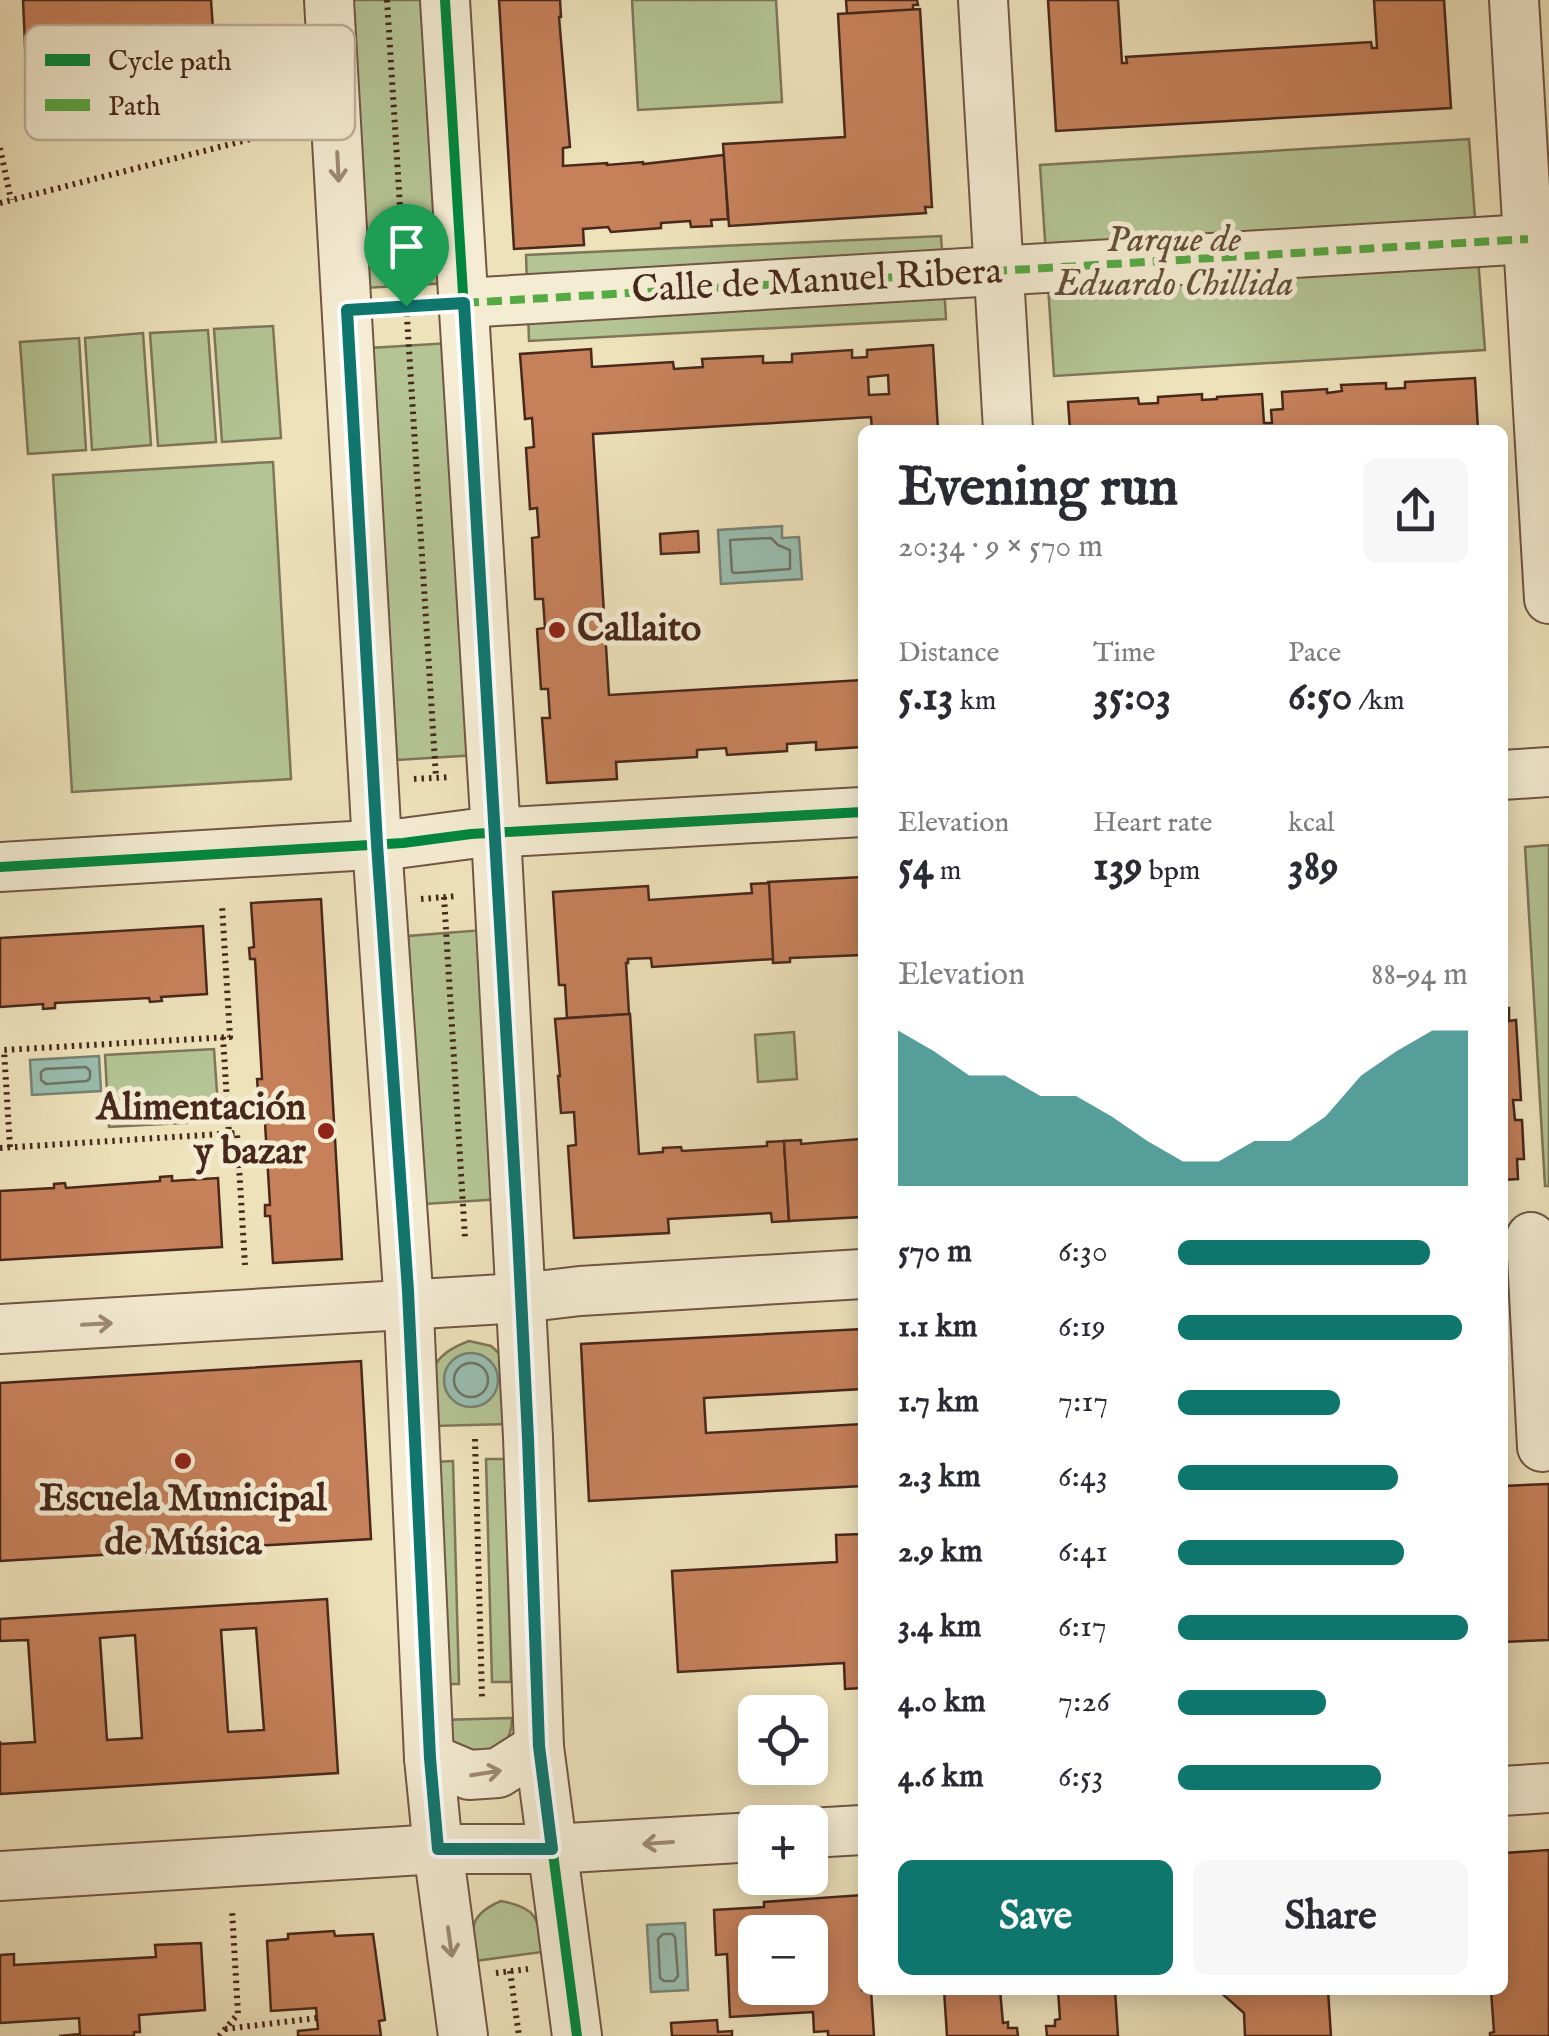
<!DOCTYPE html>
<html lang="en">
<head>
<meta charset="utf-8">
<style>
  body { margin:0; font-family:"IM FELL English",serif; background:#f7f7f7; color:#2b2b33; height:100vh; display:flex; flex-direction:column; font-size:38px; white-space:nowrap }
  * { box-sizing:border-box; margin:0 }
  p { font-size:32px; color:#7c7c81 }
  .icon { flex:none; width:55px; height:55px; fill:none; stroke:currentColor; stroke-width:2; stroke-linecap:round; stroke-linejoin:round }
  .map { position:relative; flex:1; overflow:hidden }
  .panel { position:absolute; left:858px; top:425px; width:650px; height:1570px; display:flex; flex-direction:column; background:#fff; border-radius:15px; box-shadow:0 5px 25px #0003 }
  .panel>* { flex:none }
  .fabs { position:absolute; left:738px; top:1695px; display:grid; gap:20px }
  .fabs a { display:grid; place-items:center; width:90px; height:90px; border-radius:15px; background:#fff; box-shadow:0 5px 25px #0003; font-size:50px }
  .pin { position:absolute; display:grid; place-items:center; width:85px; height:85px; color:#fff; margin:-102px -42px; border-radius:50% 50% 50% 0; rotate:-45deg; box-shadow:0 0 10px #0007 }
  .pin .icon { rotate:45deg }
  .round { display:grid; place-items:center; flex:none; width:105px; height:105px; border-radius:15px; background:#f7f7f7 }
  .overview { display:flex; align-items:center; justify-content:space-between; height:170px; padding:0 40px }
  h1 { font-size:55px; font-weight:700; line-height:75px }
  .metrics { display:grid; grid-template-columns:repeat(3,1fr); gap:15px; height:170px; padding:10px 40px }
  .metrics div { display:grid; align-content:center }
  .metrics b { font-size:42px; font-weight:700 }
  .metrics small { font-size:28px; font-weight:400 }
  .metrics p { font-size:28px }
  .chart { height:280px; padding:20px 40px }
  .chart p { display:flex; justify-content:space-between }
  .chart svg { width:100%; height:180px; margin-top:10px; fill:#0f766e; opacity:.7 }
  .primary-button { display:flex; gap:20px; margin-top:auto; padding:20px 40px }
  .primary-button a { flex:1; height:115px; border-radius:15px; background:#0f766e; color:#fff; font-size:40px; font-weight:700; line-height:115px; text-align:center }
  .primary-button a+a { background:#f7f7f7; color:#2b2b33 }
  ul { padding:0 40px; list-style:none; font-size:32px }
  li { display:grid; grid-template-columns:160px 120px 1fr; align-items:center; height:75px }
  li i { height:25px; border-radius:12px; background:#0f766e }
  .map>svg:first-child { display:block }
  .green { fill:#b4c494; stroke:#7e7658; stroke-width:2.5 }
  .water { fill:#99beb0; stroke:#798275; stroke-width:2.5 }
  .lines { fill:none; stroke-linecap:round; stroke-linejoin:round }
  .shore { stroke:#707366; stroke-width:2.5 }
  .building { fill:#c6815b; stroke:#48281c; stroke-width:2.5; fill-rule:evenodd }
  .minor-casing { stroke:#725644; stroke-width:52 }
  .path { stroke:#48281c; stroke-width:6; stroke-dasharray:2.5 5; stroke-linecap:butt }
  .minor { stroke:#f4ecd3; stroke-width:48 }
  .quiet { stroke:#56aa43; stroke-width:8; stroke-dasharray:15 8; stroke-linecap:butt }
  .cycleway-casing { stroke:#f4ecd3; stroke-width:16 }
  .cycleway { stroke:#00873e; stroke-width:10 }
  .oneway { stroke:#9e8a78 }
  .route-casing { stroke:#fff; stroke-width:20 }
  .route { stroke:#0f766e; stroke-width:12 }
  .poi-dot { fill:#8f2418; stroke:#f4ecd3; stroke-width:4 }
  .labels { text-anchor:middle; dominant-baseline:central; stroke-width:10; stroke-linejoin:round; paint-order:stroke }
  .park-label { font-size:38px; font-style:italic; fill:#634f3a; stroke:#f4ecd3 }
  .street-label { font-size:38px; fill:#48281c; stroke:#f4ecd3 }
  .poi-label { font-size:38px; font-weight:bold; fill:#48281c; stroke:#f4ecd3; text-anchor:start }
  .key { fill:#f4ecd3; stroke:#c0b19c; stroke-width:2.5 }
  .key-label { font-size:28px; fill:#48281c }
</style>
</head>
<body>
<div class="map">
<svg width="1549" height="2036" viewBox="0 0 1549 2036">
  <rect width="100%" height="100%" fill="#eee2bb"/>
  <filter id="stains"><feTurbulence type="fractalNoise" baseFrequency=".002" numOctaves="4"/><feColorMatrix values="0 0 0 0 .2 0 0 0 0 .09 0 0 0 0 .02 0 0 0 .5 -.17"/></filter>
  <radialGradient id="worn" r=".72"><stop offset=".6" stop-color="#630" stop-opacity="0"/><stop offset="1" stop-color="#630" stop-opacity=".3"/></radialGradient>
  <g class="green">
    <polygon points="346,0 428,0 447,283 365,288"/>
    <polygon points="632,0 776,0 782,102 638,110"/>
    <polygon points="1469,139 1485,350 1054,376 1040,165"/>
    <polygon points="941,236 946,319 529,341 526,255"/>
    <polygon points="273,326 281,438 222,442 214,329"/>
    <polygon points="208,330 216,442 158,446 150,333"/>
    <polygon points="143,333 151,445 92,450 85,338"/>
    <polygon points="79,338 86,450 28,454 20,342"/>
    <polygon points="450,343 477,755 397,760 370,348"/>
    <polygon points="273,462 291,779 72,792 53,475"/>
    <polygon points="1549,845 1549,1186 1545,1186 1525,847"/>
    <polygon points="483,930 501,1199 425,1204 408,936"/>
    <polygon points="794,1032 797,1079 758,1082 755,1035"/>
    <polygon points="214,1049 219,1121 109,1127 105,1055"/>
    <path d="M 469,1341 L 491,1346 L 501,1355 L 512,1424 L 433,1426 C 431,1382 420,1359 469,1341 Z"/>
    <polygon points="486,1459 505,1459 511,1682 492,1682"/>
    <polygon points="453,1461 459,1684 440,1684 434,1462"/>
    <path d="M 512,1718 C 512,1736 505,1745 493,1758 L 453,1747 L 442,1720 Z"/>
    <path d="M 501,1901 C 538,1908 538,1918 542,1952 L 475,1961 C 471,1929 468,1915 501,1901 Z"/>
  </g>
  <g class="water">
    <polygon points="782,526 782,538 799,537 802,579 721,584 718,530"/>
    <polygon points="99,1056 101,1091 32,1095 30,1060"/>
    <circle cx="471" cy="1380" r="27"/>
    <polygon points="685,1923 688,1990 651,1992 647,1925"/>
  </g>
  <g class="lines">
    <g class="shore">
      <polygon points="771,538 778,545 790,550 790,569 735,573 732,572 730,540"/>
      <polygon points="86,1067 90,1071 90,1078 87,1081 46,1084 41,1080 41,1072 45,1069"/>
      <circle cx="471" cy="1380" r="17"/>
      <polygon points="663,1934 672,1934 675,1937 678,1976 674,1981 664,1981 660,1978 658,1939"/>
    </g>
  </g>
  <g class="building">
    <polygon points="23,0 211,0 218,104 28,114"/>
    <polygon points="499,0 560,0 561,17 559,17 570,147 563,148 563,166 607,163 607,165 643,162 643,164 724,155 728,219 711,220 712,226 691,227 690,221 661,223 661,228 611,232 608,227 583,229 584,245 514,249"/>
    <polygon points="846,0 917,0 918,5 913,5 913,10 847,14"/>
    <polygon points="1048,0 1118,0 1122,63 1127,63 1126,57 1371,42 1372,48 1377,48 1374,0 1444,0 1451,108 1056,131"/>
    <polygon points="920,9 932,207 925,207 926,213 729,226 723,144 845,137 838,14"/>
    <path d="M 933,345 L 938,430 L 872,430 L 871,417 L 593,434 L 609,695 L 862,680 L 862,747 L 816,750 L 816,742 L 787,744 L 787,751 L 727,755 L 726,748 L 697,750 L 697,757 L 616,762 L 617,779 L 547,783 L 542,718 L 550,718 L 548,689 L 541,689 L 537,629 L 545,628 L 543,599 L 535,599 L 532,538 L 539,537 L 537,508 L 530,509 L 526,448 L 534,447 L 532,418 L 525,419 L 520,354 L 591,349 L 592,367 L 673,362 L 674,369 L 703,367 L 702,359 L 763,356 L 763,363 L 792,362 L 792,354 L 852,350 L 852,358 L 867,357 L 867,350 ZM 888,375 L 889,394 L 869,395 L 868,377 Z"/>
    <polygon points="1475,378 1478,430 1070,430 1068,402 1138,398 1139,404 1158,403 1158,397 1202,394 1202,400 1217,399 1217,397 1262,394 1264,423 1272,423 1271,410 1283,409 1282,392 1327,389 1327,393 1342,391 1341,385 1386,383 1386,389 1405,388 1405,382"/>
    <polygon points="698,531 699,552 661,554 660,534"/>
    <polygon points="862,877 862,955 790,958 790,962 773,963 768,882"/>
    <polygon points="769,883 773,959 652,967 651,958 628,959 628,963 626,963 629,1014 567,1018 565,985 559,985 553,892 648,886 649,900 752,893 751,884"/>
    <polygon points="321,899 342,1259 273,1263 270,1216 265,1216 265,1205 270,1205 263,1090 258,1090 257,1079 262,1079 255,959 250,959 249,948 254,947 251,903"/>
    <polygon points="203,926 207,994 161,997 162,1001 150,1002 149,998 55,1003 55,1008 43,1009 43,1004 0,1007 0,938"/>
    <polygon points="1502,1008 1509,1008 1509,1021 1516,1020 1521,1100 1513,1100 1515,1120 1522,1120 1524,1159 1517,1159 1518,1179 1502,1180"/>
    <polygon points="630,1014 639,1154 663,1152 663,1148 681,1147 682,1151 767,1146 767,1142 784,1141 789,1221 772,1222 771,1213 668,1219 669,1233 574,1238 568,1146 576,1145 574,1112 561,1113 558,1076 560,1076 555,1019"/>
    <polygon points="860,1139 862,1139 862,1217 789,1221 784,1141 801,1140 801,1144"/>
    <polygon points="172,1176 172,1181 218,1178 222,1247 0,1260 0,1191 54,1188 54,1184 65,1183 66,1188 160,1181 160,1177"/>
    <polygon points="862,1329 862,1389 704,1398 706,1433 862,1424 862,1486 589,1501 581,1344"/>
    <polygon points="361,1361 371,1539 0,1561 0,1383"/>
    <polygon points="1549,1484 1549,1640 1502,1642 1502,1486"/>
    <polygon points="862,1534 862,1688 845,1689 844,1663 678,1672 672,1571 837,1562 836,1535"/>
    <path d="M 327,1599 L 338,1773 L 0,1794 L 0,1741 L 0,1744 L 35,1742 L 28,1640 L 0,1641 L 0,1619 ZM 256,1628 L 264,1730 L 228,1732 L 221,1630 ZM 135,1635 L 142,1738 L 107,1740 L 100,1638 Z"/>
    <polygon points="1549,1850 1549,2036 1490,2036 1490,2033 1494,2032 1491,1990 1502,1990 1502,1867 1505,1867 1504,1853"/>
    <path d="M 862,1895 L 862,1990 L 871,1990 L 874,2036 L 828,2036 L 828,2031 L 814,2032 L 813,2012 L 730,2017 L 727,1954 L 716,1955 L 714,1910 L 764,1907 L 764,1902 ZM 755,1932 L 810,1932 L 810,1988 L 755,1988 Z"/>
    <polygon points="334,1931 335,1936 373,1934 385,2020 379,2021 381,2036 298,2036 298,2031 318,2029 316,2008 271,2011 267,1941 288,1939 288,1934"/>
    <polygon points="201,1943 205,2010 139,2015 140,2032 134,2032 134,2036 59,2036 80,2034 79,2018 0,2023 0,1955 14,1954 14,1965 156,1957 155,1945"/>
    <polygon points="938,1990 1000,1990 1003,2023 1008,2022 1008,2028 1017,2028 1018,2036 947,2036 944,1990"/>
    <polygon points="1058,1990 1115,1990 1118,2036 1047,2036 1046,2026 1055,2026 1055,2020 1060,2019"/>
    <polygon points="1328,1990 1331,2036 1245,2036 1244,2013 1219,1991"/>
    <polygon points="717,2020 718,2032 732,2031 732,2036 672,2036 671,2023"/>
  </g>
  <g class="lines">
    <defs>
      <g id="minor">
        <polyline points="329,0 377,844 408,1291 429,1758 438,1849 463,2036"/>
        <polyline points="445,0 496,833 528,1437 539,1747 577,2036"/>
        <polyline points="983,0 1008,430"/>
        <polyline points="1514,0 1549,599"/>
        <polyline points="464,303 1528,239"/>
        <polyline points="1502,775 1549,772"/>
        <polyline points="0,867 403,843 471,834 862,812"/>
        <polyline points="1531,1237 1542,1447"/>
        <polyline points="0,1329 521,1298 580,1291 862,1274"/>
        <polyline points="429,1758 469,1775 498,1773 539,1747"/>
        <polyline points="1502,1791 1549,1788"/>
        <polyline points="810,1833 862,1830"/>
        <polyline points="0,1876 438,1849 552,1849 755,1837"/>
      </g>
    </defs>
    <use href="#minor" class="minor-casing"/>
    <g class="path">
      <polyline points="387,0 436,778"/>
      <polyline points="0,148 11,200"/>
      <polyline points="0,203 294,128"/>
      <polyline points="386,308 423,305"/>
      <polyline points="414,779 451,777"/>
      <polyline points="444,897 465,1238"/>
      <polyline points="421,899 458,896"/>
      <polyline points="223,1037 229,1134"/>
      <polyline points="10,1147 4,1050 230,1037 222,905"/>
      <polyline points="0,1148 237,1133 245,1265"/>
      <polyline points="475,1439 482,1697"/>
      <polyline points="510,1971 519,2036"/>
      <polyline points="496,1973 528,1969"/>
      <polyline points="225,2029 317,2018"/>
      <polyline points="219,2036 238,2014 232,1910"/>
    </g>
    <use href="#minor" class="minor"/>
    <polyline class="quiet" points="464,303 1528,239"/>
    <defs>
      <g id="cycleway">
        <polyline points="445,0 496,833 528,1437 539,1747 577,2036"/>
        <polyline points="0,867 403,843 471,834 862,812"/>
      </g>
    </defs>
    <use href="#cycleway" class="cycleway-casing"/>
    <use href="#cycleway" class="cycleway"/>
  </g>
  <defs><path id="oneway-shaft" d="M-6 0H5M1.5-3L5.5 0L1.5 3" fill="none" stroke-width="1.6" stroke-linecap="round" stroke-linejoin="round" transform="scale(2.5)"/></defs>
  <g class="oneway">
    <use href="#oneway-shaft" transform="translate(338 167) rotate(87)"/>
    <use href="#oneway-shaft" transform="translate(97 1324) rotate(-3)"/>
    <use href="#oneway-shaft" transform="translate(486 1773) rotate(-9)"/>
    <use href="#oneway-shaft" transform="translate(658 1843) rotate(176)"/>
    <use href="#oneway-shaft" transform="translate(450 1942) rotate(82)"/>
  </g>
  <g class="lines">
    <defs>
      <polygon id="route" points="464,303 518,1235 528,1438 539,1746 552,1849 438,1849 430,1758 408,1291 377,844 347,310"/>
    </defs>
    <use href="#route" class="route-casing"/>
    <use href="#route" class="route"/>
  </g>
  <g class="poi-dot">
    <circle cx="557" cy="630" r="10"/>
    <circle cx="326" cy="1131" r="10"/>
    <circle cx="183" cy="1461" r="10"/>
  </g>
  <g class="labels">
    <g class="park-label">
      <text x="1174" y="241">Parque de<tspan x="1174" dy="44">Eduardo Chillida</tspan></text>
    </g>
    <g class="street-label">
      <text transform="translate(817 282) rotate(-3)">Calle de Manuel Ribera</text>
    </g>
    <g class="poi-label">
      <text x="577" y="630">Callaito</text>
      <text x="306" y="1109" text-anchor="end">Alimentación<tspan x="306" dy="44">y bazar</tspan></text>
      <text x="183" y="1500" text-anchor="middle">Escuela Municipal<tspan x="183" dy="44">de Música</tspan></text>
    </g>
  </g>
  <rect x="25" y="25" width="330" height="115" rx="15" class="key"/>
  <rect x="45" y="54" width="45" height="12" fill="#00873e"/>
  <rect x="45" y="99" width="45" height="12" fill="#56aa43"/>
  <g class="key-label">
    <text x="108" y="70">Cycle path</text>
    <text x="108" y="115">Path</text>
  </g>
  <rect width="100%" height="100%" filter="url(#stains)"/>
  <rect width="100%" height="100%" fill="url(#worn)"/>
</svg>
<div class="fabs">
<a><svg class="icon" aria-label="locate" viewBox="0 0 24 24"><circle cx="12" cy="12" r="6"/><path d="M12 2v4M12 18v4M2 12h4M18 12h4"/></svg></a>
<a>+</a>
<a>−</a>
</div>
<div class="pin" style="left:406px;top:306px;background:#1e9e55"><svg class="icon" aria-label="arrive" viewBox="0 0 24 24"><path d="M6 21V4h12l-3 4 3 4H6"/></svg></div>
<section class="panel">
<div class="overview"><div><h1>Evening run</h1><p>20:34 · 9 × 570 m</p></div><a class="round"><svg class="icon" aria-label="share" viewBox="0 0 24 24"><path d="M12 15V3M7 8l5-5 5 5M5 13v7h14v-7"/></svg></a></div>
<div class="metrics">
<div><p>Distance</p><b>5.13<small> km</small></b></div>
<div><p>Time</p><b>35:03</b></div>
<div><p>Pace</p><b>6:50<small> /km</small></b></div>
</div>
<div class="metrics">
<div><p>Elevation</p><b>54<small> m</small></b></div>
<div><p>Heart rate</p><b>139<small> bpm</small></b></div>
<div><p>kcal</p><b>389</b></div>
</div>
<div class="chart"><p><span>Elevation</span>88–94 m</p>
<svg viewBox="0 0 160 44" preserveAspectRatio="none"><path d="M0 44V6L10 11L20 17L30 17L40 22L50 22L60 27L70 33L80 38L90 38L100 33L110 33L120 27L130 17L140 11L150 6L160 6V44z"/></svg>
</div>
<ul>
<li><b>570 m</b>6:30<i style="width:87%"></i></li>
<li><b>1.1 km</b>6:19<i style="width:98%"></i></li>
<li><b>1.7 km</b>7:17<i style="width:56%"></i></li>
<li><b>2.3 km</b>6:43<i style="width:76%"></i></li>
<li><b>2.9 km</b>6:41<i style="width:78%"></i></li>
<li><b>3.4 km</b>6:17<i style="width:100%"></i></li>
<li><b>4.0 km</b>7:26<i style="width:51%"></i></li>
<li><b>4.6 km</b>6:53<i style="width:70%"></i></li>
</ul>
<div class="primary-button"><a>Save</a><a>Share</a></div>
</section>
</div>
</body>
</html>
